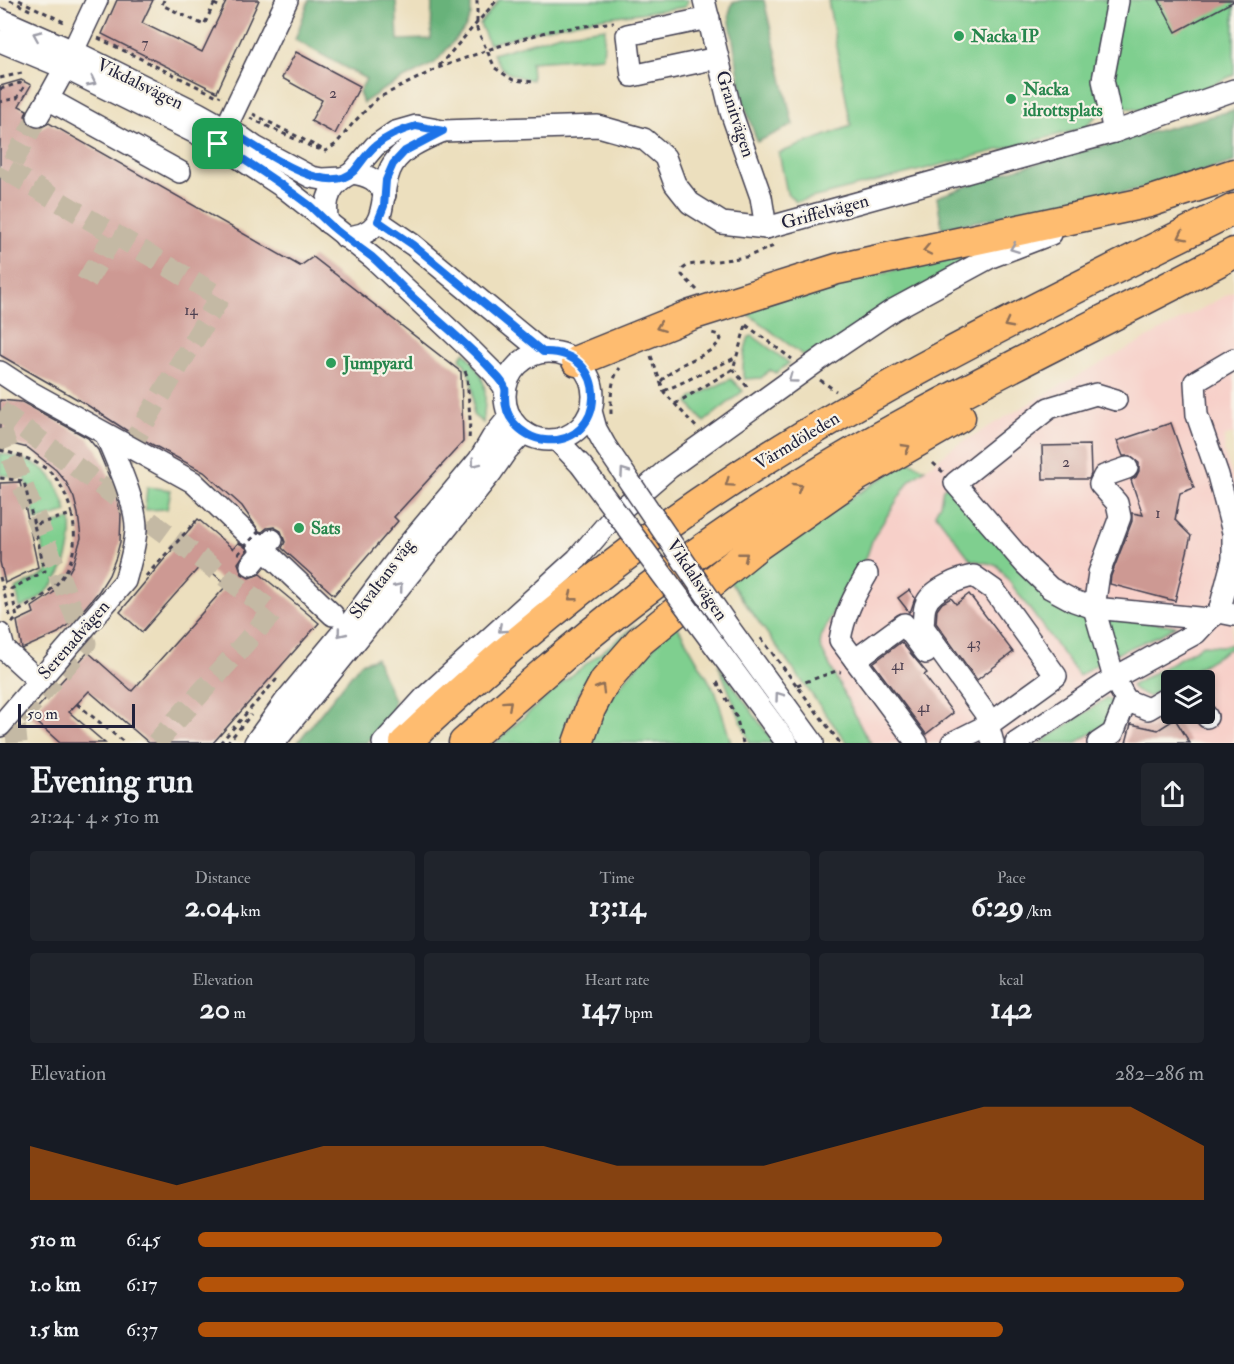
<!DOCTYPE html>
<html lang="en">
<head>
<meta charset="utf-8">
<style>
  body { margin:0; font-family:"IM FELL Double Pica",serif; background:#20242c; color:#f1f3f6; height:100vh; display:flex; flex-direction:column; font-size:22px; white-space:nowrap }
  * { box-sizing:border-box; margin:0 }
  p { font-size:20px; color:#9ea1a6 }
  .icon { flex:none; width:33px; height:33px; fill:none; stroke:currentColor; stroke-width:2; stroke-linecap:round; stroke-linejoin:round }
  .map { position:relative; height:743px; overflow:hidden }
  .panel { display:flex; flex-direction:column; background:#171b24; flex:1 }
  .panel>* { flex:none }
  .buttons { position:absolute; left:1161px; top:670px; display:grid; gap:12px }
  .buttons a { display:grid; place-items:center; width:54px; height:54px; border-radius:6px; background:#171b24; box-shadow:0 3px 9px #0003; font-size:30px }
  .scale { position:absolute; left:18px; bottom:15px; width:117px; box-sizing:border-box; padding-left:6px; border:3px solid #22223b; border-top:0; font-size:16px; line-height:21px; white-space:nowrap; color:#22223b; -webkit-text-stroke:4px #f7f3e8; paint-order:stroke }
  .pin { position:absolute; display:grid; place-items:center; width:51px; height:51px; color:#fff; margin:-26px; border-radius:12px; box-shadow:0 3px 9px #0006 }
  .round { display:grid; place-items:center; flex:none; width:63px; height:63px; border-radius:6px; background:#20242c }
  .overview { display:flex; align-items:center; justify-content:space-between; height:102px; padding:0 30px }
  h1 { font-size:33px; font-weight:700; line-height:45px }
  .metrics { display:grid; grid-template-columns:repeat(3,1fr); gap:9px; height:102px; padding:6px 30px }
  .metrics div { display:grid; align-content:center; border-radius:6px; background:#20242c; text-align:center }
  .metrics b { font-size:30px; font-weight:700 }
  .metrics small { font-size:16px; font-weight:400 }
  .metrics p { font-size:16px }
  .chart { height:168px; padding:12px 30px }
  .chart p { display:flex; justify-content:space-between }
  .chart svg { width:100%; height:108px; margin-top:6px; fill:#b45309; opacity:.7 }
  ul { padding:0 30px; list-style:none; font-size:20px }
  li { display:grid; grid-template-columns:96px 72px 1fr; align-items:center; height:45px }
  li i { height:15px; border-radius:8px; background:#b45309 }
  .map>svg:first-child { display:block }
  .built { fill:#f7d0c9; fill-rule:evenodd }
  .green { fill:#7fcf8f; stroke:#507865; stroke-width:1.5 }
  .forest { fill:#67b27a; stroke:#446a5a; stroke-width:1.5 }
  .building { fill:#cd9993 }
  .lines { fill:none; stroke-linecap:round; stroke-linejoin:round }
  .minor-tunnel { stroke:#c4b9a4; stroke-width:21; stroke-dasharray:21 10; stroke-linecap:butt }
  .minor-casing { stroke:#403e4f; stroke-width:24 }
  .highway-casing { stroke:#403e4f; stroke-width:33 }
  .path { stroke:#403e4f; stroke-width:3; stroke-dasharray:4.5 4.5; stroke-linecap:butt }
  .minor { stroke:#fff; stroke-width:21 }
  .highway { stroke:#febc70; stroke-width:30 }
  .minor-bridge-casing { stroke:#403e4f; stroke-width:24; stroke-linecap:butt }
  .path-bridge { stroke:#403e4f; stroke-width:3; stroke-dasharray:4.5 4.5; stroke-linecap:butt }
  .minor-bridge { stroke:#fff; stroke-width:21 }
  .oneway { stroke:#9c9ca7 }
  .oneway2 { stroke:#906f56 }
  .route-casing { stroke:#fff; stroke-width:12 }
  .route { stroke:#1a73e8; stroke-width:8 }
  .leisure-dot { fill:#2e9e5b; stroke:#f7f3e8; stroke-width:2 }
  .labels { text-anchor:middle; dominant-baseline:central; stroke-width:4.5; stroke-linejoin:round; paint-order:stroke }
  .number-label { font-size:15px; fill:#4d4051 }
  .leisure-label { font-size:18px; font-weight:bold; fill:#27864d; stroke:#f7f3e8; text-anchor:start }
  .street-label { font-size:18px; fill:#22223b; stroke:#f7f3e8 }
</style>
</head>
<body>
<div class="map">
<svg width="1234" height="743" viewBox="0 0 1234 743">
  <rect width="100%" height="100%" fill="#f7f3e8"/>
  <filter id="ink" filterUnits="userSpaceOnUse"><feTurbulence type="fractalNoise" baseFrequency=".0167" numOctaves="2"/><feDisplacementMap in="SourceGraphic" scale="12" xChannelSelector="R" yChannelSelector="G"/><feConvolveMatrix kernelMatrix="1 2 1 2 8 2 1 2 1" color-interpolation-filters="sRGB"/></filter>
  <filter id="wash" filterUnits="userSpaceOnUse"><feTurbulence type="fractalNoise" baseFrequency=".008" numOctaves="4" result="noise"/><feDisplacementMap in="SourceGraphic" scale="24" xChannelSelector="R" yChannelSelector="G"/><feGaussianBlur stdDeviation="1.35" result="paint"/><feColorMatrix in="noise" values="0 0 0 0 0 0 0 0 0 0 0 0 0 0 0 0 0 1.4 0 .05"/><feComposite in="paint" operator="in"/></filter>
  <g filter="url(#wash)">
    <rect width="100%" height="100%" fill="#ecdfbe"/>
    <path class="built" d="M 1234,291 L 1234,433 L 1225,437 L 1224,452 L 1234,480 L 1234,603 L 1230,649 L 1234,651 L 1234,743 L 871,743 L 863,731 L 820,646 L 821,638 L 843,591 L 867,556 L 873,538 L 910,480 L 955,446 L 1079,375 ZM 1172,681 L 1204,681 L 1204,714 L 1172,714 Z"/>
    <g class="green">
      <polygon points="499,0 688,0 685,7 593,19 538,30 489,44 480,24"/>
      <polygon points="828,0 1234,0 1234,75 1195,92 1143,111 1119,106 1098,114 1085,128 796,202 787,193 779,153 851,126"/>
      <path d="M 605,28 L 603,57 L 531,62 L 532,80 C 511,75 503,75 493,54 L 560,34 Z"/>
      <polygon points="979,251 829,347 804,356 743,310 788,294"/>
      <path d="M 753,336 L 789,363 L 776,373 L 770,370 L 761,378 L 744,379 C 741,370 745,346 749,337 Z"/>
      <path d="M 465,352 C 488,381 487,387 483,423 L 473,415 C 474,394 474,375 460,358 Z"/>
      <polygon points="731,379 743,391 704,422 688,403 693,397"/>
      <path d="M 0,453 C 43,464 54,468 67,512 L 36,521 L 25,477 L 0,475 Z"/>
      <polygon points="909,461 925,469 910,480 873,538 867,556 843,591 821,638 820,646 863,731 871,743 847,743 729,581 829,512"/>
      <polygon points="947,485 1090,614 1103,660 1079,676 997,565 971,560 935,513 940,504 943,488"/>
      <polygon points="147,487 171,490 167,509 145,510"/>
      <path d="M 71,519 C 74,556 58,594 20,608 L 16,589 L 48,572 L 38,528 Z"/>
      <polygon points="1103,614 1176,626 1162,634 1116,654"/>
      <polygon points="675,622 716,693 731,743 587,743 600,709"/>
      <polygon points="636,625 580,691 569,718 562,743 495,743 562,683"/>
      <polygon points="1234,644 1234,651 1229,649 1176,681 1172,681 1171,684 1149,697 1135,690 1131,686 1203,645 1222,646"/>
      <polygon points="718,664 774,743 750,743"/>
      <polygon points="1107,698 1114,703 1113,720 1076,743 1040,743"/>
    </g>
    <g class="forest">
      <polygon points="309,0 396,0 398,40 431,39 432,0 471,0 471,15 465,28 435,63 384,89 363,103 359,92 366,79 295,40"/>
      <polygon points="743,0 764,0 793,125 757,142 743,100 729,15 732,3"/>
      <polygon points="1234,110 1234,162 1146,188 942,228 937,197 1012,170"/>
      <polygon points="376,658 394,700 393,715 366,743 297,743 361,663"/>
    </g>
    <g id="blocks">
      <g class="building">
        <polygon points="117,0 153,0 142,23 202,52 227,0 259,0 217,92 102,34"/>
        <polygon points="1159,0 1234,0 1234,1 1176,32"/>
        <polygon points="296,52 360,86 335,134 311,121 322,100 282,78"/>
        <polygon points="21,80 31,85 19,106 27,110 25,116 31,127 38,129 49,123 300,266 313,257 461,372 463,442 394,517 398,521 334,595 282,548 285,542 281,531 274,527 267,528 262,532 259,531 242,506 204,472 129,432 84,403 0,355 0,86"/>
        <polygon points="0,400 22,402 88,438 98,450 113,486 121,514 120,542 116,557 109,575 99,591 77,617 58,633 22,649 17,621 34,613 32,607 53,593 66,577 73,565 81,538 78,514 74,498 66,482 56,470 28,448 0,441"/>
        <polygon points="1171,423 1194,488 1180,493 1175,520 1191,536 1175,601 1110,584 1111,576 1132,521 1132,513 1143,515 1131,480 1136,477 1139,471 1139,463 1130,456 1123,456 1117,441"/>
        <polygon points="1090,445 1091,474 1089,479 1043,479 1042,446"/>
        <polygon points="20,482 38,567 5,583 0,562 0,483"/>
        <polygon points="198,519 233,549 238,543 245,546 247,550 238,563 242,574 249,578 260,574 319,623 213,743 149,743 89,691 69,712 105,743 60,743 30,716 88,652 132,691 227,585 202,564 142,632 120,612"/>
        <polygon points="909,590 915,598 911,610 909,612 898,598"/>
        <polygon points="969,594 1013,652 977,680 936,623 937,610 942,603 951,598 956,604"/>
        <polygon points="901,642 927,673 924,675 953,713 926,734 873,663"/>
        <polygon points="1175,719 1190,743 1126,743 1131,724 1158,730"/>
      </g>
    </g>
  </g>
  <g filter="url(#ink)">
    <use href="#blocks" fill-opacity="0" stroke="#403e4f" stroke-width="1.5"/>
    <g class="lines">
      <g class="minor-tunnel">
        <polyline points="38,116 8,171 220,297 106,487"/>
        <polyline points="86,282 114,235"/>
        <polyline points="0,411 273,612 156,743"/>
        <polyline points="0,429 86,643 15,723 17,743"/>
      </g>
      <defs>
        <g id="minor">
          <polyline points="704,0 731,112 761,197 766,228"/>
          <polyline points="709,18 627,35 632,76 717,58"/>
          <polyline points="0,19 73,51 198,113 241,137 255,147 311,177 322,179 342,178"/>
          <polyline points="0,41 65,68 218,144 286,189 373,258 467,346 494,373 505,388"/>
          <polyline points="73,51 97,0"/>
          <polyline points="65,68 48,99 180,172"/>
          <polyline points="38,116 48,99"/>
          <polyline points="1114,132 1103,80 1118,1"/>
          <polyline points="220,140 287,0"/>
          <polyline points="352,173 375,146 395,132 416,126 443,131 598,126 644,139 665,157 675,184 690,203 722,223 766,228 1114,132 1234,90"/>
          <polyline points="378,221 413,245 543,352"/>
          <path d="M 328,223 C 323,199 331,183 352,173 C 368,175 378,180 385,195"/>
          <path d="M 345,237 C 396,235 375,192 393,164 C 404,147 425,139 443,131"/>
          <circle cx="549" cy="396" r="44"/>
          <polyline points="0,372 32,393 193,482 247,534"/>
          <polyline points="1116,400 1096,394 1049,408 955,483 1025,564 1050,588 1074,601 1094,608 1209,619"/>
          <polyline points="591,411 596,429 606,447"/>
          <polyline points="557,440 581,465"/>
          <polyline points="257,543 333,615"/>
          <polyline points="251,565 272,540"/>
          <polyline points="1219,612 1233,559 1233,532 1218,475 1197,415 1195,382 1234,359"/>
          <polyline points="727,625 813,743"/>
          <polyline points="0,634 4,649 39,681"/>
          <polyline points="710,639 787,743"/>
          <path d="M 855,660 L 840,640 C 844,615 854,596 867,574"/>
          <polyline points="1126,700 1114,678 1094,608 1099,573 1120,517 1117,503 1100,484 1104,476 1127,468"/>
          <polyline points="1204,713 1207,717"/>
          <path d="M 0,726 L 125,581 C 130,564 135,547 136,530 C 137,504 116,460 106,435"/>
          <polyline points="255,743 287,699 346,628 407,546 479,460 492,438 510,416"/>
          <polyline points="274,743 491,473 507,450 524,432"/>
          <polyline points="383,743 425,697 577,559 616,514 669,468 826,355 893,310 991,257 1051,234"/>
          <polyline points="917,743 855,660 904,624 926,653"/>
          <path d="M 952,743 L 988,725 L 1056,676 L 994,590 L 974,576 C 960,578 932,589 926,604 C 923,610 924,620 923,627 L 985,713 L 993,743"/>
          <polyline points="1016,743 1114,678 1196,633 1209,619 1219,612 1234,615"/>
          <polyline points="1098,743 1113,733 1126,700 1148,709 1172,695"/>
        </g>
        <g id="highway">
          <polyline points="577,361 691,315 837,269 1149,202 1234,174"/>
          <path d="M 405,743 C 509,644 619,554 739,476 C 896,374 1067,293 1234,209"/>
          <path d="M 464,743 C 518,695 572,647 629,603 C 670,571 714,541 757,512 C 908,412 1074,338 1234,253"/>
          <polyline points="578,743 590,709 605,681 640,641 758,545 854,478 960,417"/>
        </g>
      </defs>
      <use href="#minor" class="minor-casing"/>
      <use href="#highway" class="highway-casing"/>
      <g class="path">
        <polyline points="10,0 34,12"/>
        <polyline points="19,0 66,23"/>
        <polyline points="164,0 162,5 204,25 216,0"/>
        <polyline points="477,0 477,29 495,68 513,80 535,82"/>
        <polyline points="214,4 223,8"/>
        <polyline points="98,38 219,97 220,95"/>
        <polyline points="439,66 497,0"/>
        <polyline points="0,78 26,72"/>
        <polyline points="0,89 20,83 24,87 17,98 0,102"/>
        <polyline points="253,114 322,149"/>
        <polyline points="250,118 312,147 326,151 336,144 354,122 378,98 438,68 496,47 549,31 614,22"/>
        <polyline points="697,290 682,275 683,269 688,265 746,257 774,246"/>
        <polyline points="746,325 792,359"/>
        <polyline points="651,356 664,392 696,427"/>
        <polyline points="733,369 749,389"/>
        <polyline points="465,371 467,376 470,419 469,442"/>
        <polyline points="820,380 836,391"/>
        <path d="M 661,381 C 668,374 676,368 685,363 C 697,357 714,352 721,339 L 719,335 L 712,333"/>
        <polyline points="664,391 737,357"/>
        <polyline points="675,404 733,369 746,325"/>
        <path d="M 611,414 C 611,398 610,381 620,368"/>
        <path d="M 0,450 C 43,462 59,469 72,514"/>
        <polyline points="933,463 943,472"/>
        <polyline points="0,478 24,481 34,525"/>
        <polyline points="146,576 196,521"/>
        <polyline points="0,577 11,620"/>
        <path d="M 12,623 L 17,618 L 11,589 L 45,571 L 34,525 L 72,514 C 82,566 60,590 16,612"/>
        <polyline points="761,638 840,743"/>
        <polyline points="717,682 736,716 743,743"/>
        <polyline points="797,685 836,671 841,672"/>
        <polyline points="77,704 125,743"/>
        <polyline points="220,743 276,680 279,682"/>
        <polyline points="227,743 251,715"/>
      </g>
      <use href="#minor" class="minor"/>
      <use href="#highway" class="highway"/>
      <defs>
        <g id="minor-bridge">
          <polyline points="606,447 727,625"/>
          <polyline points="581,465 710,639"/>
        </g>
      </defs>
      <use href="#minor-bridge" class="minor-bridge-casing"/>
      <polyline class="path-bridge" points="238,554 261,529"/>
      <use href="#minor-bridge" class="minor-bridge"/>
    </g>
    <defs><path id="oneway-chevron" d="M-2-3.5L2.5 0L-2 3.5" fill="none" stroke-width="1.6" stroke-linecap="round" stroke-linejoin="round" transform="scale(1.5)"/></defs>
    <g class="oneway">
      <use href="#oneway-chevron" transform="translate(37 35) rotate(-157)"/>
      <use href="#oneway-chevron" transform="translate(92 82) rotate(27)"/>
      <use href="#oneway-chevron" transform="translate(1014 248) rotate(159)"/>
      <use href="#oneway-chevron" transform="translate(792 379) rotate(144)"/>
      <use href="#oneway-chevron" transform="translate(475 463) rotate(128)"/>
      <use href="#oneway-chevron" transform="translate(624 472) rotate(-125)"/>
      <use href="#oneway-chevron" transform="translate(399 587) rotate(-51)"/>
      <use href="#oneway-chevron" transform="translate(502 629) rotate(138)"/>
      <use href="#oneway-chevron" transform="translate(341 633) rotate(129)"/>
      <use href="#oneway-chevron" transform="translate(779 696) rotate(-126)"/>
    </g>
    <g class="oneway2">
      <use href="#oneway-chevron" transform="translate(1182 236) rotate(153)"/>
      <use href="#oneway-chevron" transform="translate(927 250) rotate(168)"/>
      <use href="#oneway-chevron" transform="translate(1008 324) rotate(152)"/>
      <use href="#oneway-chevron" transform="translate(660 327) rotate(159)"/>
      <use href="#oneway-chevron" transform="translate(906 448) rotate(-30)"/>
      <use href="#oneway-chevron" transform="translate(729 483) rotate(145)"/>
      <use href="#oneway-chevron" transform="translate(798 487) rotate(-31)"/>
      <use href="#oneway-chevron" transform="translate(744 556) rotate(-39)"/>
      <use href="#oneway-chevron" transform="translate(572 597) rotate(142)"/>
      <use href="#oneway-chevron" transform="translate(601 688) rotate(-59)"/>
      <use href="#oneway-chevron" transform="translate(508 704) rotate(-42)"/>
    </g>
  </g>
  <g class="lines" filter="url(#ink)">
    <defs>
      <path id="route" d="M 416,126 L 443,131 L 405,151 L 393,164 L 386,180 L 384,206 L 378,221 L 413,245 L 543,352 C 612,349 607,446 545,440 C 533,439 521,432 514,423 C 508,416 505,406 505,397 C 505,394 506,391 505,388 C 504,384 498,377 495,374 C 472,347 443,325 418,302 C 402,288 388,271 372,257 C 360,248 347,239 336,230 C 326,222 318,213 309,205 C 280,183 249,162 218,144 L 226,128 C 253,144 325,200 354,171 C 361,163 367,153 375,146 C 387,136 401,130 416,126 Z"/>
    </defs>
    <use href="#route" class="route-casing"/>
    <use href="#route" class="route"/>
  </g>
  <g class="leisure-dot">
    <circle cx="959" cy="36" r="6"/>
    <circle cx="1011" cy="99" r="6"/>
    <circle cx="331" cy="363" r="6"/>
    <circle cx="299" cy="528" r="6"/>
  </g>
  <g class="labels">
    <g class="number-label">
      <text x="145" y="43">7</text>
      <text x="333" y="93">2</text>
      <text x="191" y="310">14</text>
      <text x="1066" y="462">2</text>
      <text x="1158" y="513">1</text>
      <text x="974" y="643">43</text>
      <text x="898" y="665">41</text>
      <text x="924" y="707">41</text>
    </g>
    <g class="leisure-label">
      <text x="971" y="36">Nacka IP</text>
      <text x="1023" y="89">Nacka<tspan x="1023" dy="21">idrottsplats</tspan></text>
      <text x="343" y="363">Jumpyard</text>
      <text x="311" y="528">Sats</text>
    </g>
    <g class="street-label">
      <text transform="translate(140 84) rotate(26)">Vikdalsvägen</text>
      <text transform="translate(735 114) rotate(72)">Granitvägen</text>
      <text transform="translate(825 212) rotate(-15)">Griffelvägen</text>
      <text transform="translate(797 441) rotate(-31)">Värmdöleden</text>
      <text transform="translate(382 579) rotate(-53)">Skvaltans väg</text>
      <text transform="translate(697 580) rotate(56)">Vikdalsvägen</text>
      <text transform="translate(74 640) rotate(-49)">Serenadvägen</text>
    </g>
  </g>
</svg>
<div class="buttons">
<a><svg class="icon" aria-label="layers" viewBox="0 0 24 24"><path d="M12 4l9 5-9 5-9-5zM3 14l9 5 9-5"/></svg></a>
</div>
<div class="scale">50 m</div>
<div class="pin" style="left:218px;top:144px;background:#1e9e55"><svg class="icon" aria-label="arrive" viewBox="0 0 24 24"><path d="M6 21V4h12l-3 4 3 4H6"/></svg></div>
</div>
<section class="panel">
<div class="overview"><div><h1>Evening run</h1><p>21:24 · 4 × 510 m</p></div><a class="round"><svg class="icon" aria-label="share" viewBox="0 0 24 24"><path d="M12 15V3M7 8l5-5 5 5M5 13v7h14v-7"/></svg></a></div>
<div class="metrics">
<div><p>Distance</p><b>2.04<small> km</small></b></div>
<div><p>Time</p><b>13:14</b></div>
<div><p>Pace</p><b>6:29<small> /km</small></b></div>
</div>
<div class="metrics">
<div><p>Elevation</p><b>20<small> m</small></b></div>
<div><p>Heart rate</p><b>147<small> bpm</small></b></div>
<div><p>kcal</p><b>142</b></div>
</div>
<div class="chart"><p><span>Elevation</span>282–286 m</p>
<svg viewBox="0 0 160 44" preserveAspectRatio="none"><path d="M0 44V22L10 30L20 38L30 30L40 22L50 22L60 22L70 22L80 30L90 30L100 30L110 22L120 14L130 6L140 6L150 6L160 22V44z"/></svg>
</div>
<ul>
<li><b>510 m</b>6:45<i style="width:74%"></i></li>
<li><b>1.0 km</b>6:17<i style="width:98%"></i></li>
<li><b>1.5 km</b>6:37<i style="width:80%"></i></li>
</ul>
</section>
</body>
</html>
